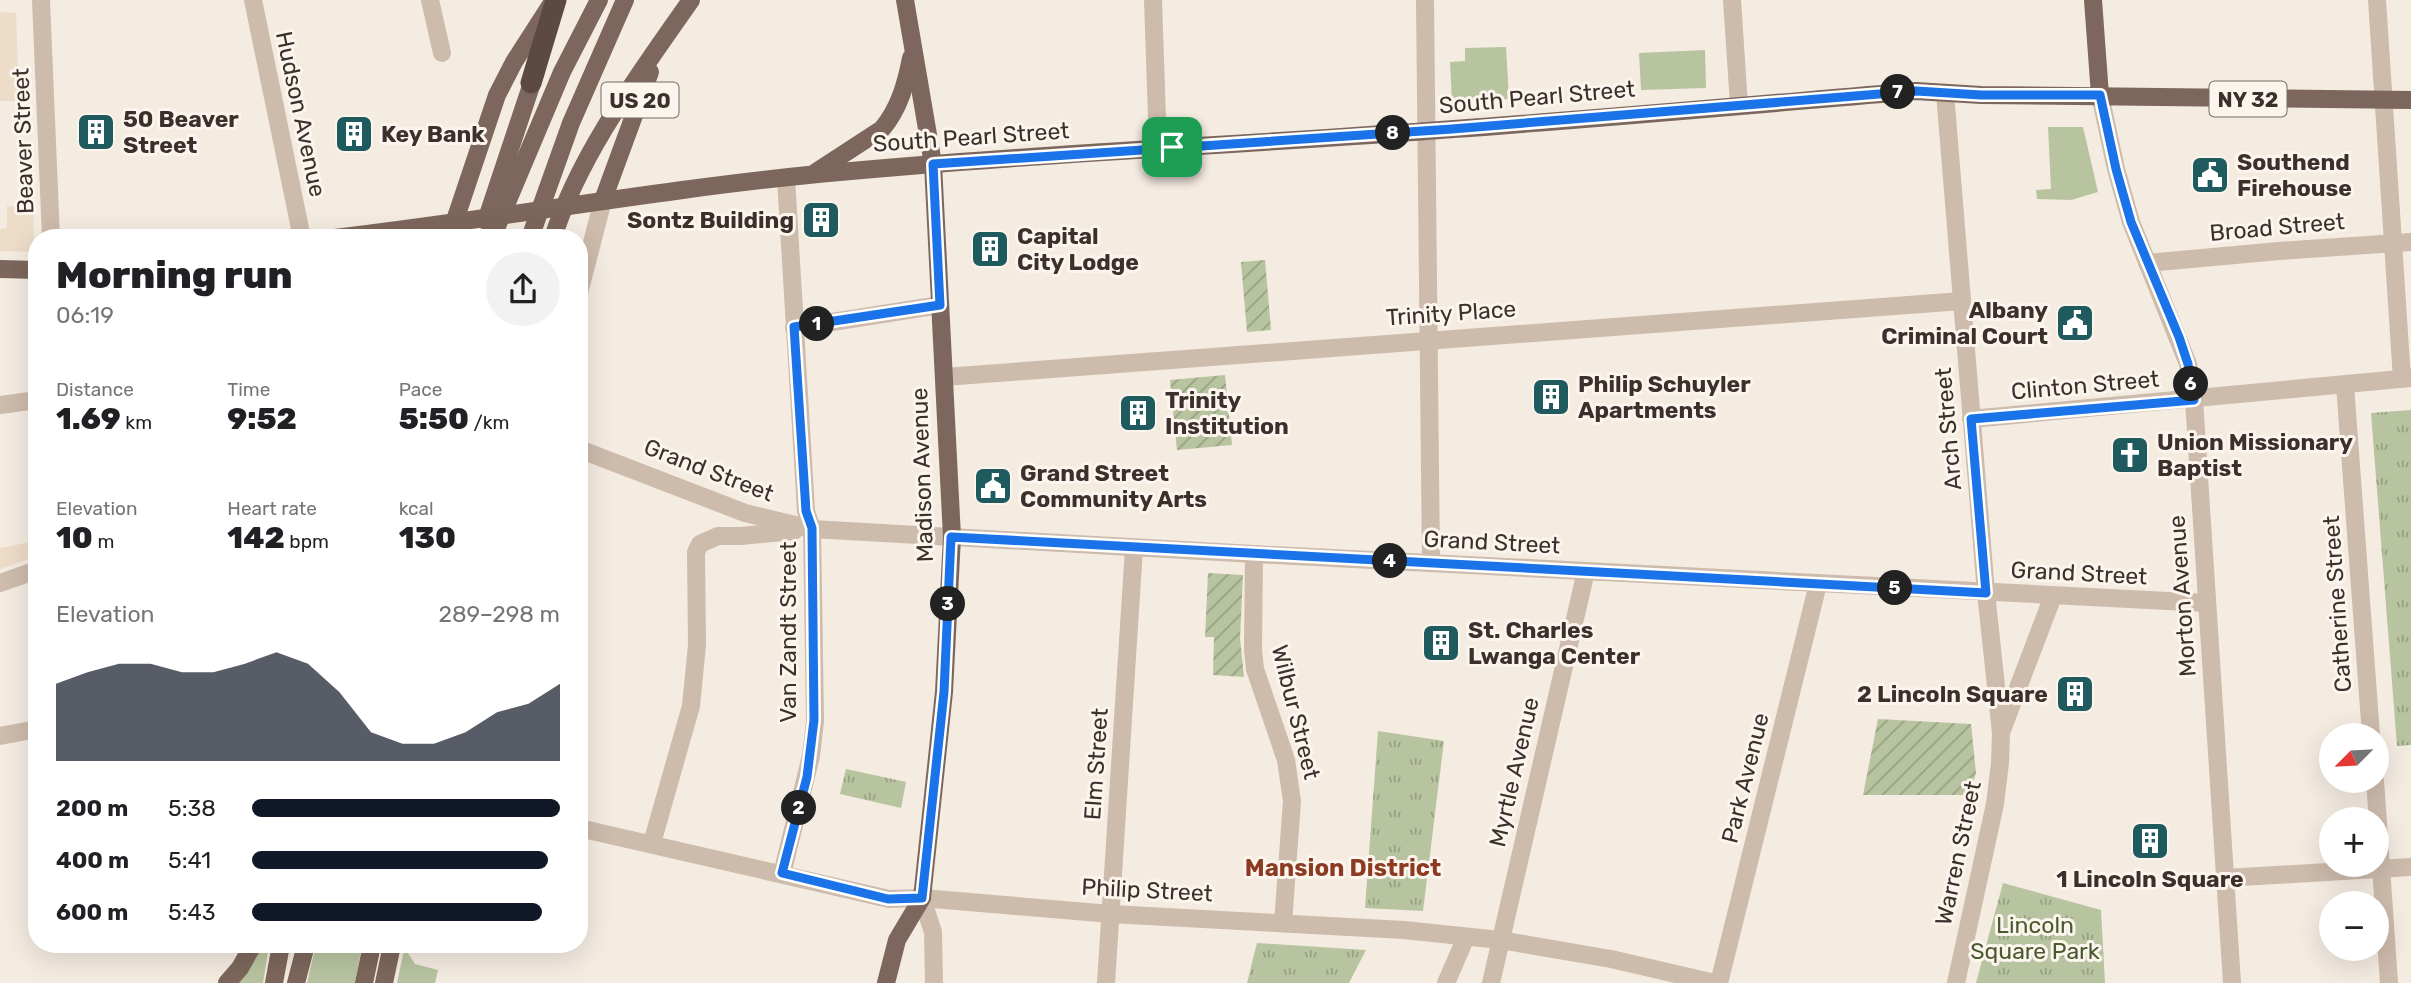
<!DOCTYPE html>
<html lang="en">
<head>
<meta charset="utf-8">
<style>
  body { margin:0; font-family:Rubik,sans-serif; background:#f2f2f2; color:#202124; height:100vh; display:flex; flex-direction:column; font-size:26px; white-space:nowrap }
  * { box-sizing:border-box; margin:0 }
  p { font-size:23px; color:#757577 }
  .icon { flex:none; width:38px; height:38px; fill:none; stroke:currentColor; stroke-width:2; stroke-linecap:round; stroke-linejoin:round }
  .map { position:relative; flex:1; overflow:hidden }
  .panel { position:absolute; left:28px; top:229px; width:560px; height:724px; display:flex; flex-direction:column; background:#fff; border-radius:28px; box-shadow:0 7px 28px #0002 }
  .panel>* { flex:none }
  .needle { width:46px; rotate:246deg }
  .buttons { position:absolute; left:2319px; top:723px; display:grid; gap:14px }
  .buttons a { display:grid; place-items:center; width:70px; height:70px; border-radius:50%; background:#fff; box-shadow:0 7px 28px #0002; font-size:35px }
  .pin { position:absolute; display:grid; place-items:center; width:60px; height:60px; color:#fff; margin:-30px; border-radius:14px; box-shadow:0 4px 10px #0006 }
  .km { position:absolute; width:35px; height:35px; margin:-18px; border-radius:50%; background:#222; color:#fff; font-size:19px; line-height:35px; text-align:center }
  .round { display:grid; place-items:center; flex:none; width:74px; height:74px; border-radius:37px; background:#f2f2f2 }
  .summary { display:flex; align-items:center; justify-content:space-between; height:119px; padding:0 28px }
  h1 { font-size:38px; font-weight:800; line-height:52px }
  .figures { display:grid; grid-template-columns:repeat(3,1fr); gap:10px; height:119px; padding:7px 28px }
  .figures div { display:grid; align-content:center }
  .figures b { font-size:30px; font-weight:800 }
  .figures small { font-size:19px; font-weight:400 }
  .figures p { font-size:19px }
  .chart { height:196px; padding:14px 28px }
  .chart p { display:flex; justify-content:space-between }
  .chart svg { width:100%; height:126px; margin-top:7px; fill:#111827; opacity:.7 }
  ul { padding:0 28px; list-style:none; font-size:23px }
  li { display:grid; grid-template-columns:112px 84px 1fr; align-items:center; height:52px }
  li i { height:18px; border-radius:9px; background:#111827 }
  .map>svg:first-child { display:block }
  .grass { fill:#b8c4a0 }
  .park { fill:url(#park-tufts) }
  .garden { fill:url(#garden-furrows) }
  .plaza { fill:#ecdcc8 }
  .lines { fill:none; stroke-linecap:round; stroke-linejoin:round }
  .minor { stroke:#cdbbac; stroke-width:18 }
  .major { stroke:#7d675c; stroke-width:18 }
  .highway { stroke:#5c4a42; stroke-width:21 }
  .route-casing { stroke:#fff; stroke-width:14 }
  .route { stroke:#1a73e8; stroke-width:9 }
  .labels { text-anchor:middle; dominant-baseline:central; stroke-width:6; stroke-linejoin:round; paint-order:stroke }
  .shield { fill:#fbf5ee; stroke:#756b66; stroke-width:2 }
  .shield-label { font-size:21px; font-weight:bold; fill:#3b302b }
  .street-label { font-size:23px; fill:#3b302b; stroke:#fbf5ee }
  .poi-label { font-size:23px; font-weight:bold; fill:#3b302b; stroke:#fbf5ee; text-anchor:start }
  .park-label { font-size:23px; fill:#4a5a2e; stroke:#fbf5ee }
  .neighbourhood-label { font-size:24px; font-weight:bold; fill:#8c3b22; stroke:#fbf5ee }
</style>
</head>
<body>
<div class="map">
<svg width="2411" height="983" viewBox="0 0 2411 983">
  <defs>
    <pattern id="park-tufts" width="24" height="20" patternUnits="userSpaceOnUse" patternTransform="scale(1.75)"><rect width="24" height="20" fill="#b8c4a0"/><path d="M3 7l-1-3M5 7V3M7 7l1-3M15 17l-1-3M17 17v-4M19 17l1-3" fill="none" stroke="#97a083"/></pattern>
    <pattern id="garden-furrows" width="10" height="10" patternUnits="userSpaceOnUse" patternTransform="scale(1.75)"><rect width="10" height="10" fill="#b8c4a0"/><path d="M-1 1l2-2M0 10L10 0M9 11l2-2" fill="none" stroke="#97a083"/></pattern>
  </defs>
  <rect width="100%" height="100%" fill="#f4ebe1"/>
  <g class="grass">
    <polygon points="1506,47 1509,99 1452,102 1450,62 1465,61 1465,48"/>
    <polygon points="1705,50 1706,88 1641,90 1639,53"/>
    <polygon points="2048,127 2083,127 2098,192 2071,200 2037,199 2036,190 2051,189"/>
    <polygon points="261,945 269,945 263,983 238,983 256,958"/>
    <polygon points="316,945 362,945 355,983 307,983"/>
    <polygon points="404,950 406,950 415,964 438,970 435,983 397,983"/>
  </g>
  <g class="park">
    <polygon points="2411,410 2411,745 2397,746 2371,413"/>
    <polygon points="1378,731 1444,741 1423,911 1365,908"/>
    <polygon points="846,769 906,782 901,808 840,794"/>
    <polygon points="2003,883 2101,910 2105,983 1976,983"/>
    <polygon points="1257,943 1366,950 1349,983 1247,983"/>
  </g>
  <g class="garden">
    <polygon points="1265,260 1271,330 1247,332 1241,262"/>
    <polygon points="1225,375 1232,445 1177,450 1170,380"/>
    <polygon points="1208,573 1243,575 1240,638 1244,677 1213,675 1214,637 1205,637"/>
    <polygon points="1878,719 1971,724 1976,773 1969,795 1863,795"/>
  </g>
  <g class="plaza">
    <polygon points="0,12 16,13 19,101 0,101"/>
    <polygon points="7,206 33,206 34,252 0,251 0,229 7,228"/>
    <polygon points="37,541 37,556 0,569 0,548"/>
  </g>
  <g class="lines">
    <g class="minor">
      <polyline points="41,0 51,238"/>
      <polyline points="253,0 302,238"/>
      <polyline points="430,0 442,53"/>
      <polyline points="1153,0 1158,148"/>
      <polyline points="1425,0 1431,563"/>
      <polyline points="1732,0 1739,105"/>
      <polyline points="2377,0 2402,379"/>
      <polyline points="1945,93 1986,593 2001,733 2000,763 1995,804 1956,983"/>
      <polyline points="2100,95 2116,169 2131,222 2188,364 2194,400 2232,983"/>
      <polyline points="2147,263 2279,251 2411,242"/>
      <polyline points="579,293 603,200"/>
      <polyline points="794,328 940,305"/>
      <polyline points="944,377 1962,301"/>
      <polyline points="2345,385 2371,735"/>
      <polyline points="0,405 37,400"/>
      <polyline points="1971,419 2411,378"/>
      <polyline points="579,449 745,513 812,529 1254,554 2207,603"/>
      <polyline points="1254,554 1253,650 1255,669 1286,760 1292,801 1283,923"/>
      <polyline points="0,583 37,570"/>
      <polyline points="2002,730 2053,596"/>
      <polyline points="0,736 37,729"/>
      <polyline points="2375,780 2389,983"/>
      <polyline points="579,828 889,899 922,898 1111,914 1404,930 1500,940 1611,959 1715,983"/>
      <polyline points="652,843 691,706 697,645 696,552 700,544 718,536 741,536 794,531"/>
      <polyline points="782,874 811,756 815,721 812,529 806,511 786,178"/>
      <polyline points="2225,878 2411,867"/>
      <polyline points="922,898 933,932 934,983"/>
      <polyline points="1106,983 1134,548"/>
      <polyline points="1446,983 1466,937"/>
      <polyline points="1491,983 1586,571"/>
      <polyline points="1719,983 1818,584"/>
    </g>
    <g class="major">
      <polyline points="2093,0 2100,95"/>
      <path d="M 816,172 L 882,129 C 899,109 906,84 911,58"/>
      <polyline points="603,200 650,72"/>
      <polyline points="486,221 536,71"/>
      <path d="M 335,238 C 496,219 656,190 818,174 C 1029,154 1242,145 1454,129 C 1608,118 1762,104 1916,91 L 1981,95 L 2411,100"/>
      <polyline points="449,238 497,95 514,62 552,3"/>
      <polyline points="492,238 562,72 599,0"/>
      <polyline points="530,238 571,123 625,0"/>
      <path d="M 553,238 C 579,154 641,72 691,0"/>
      <polyline points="0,269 37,270"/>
      <polyline points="227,983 240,968 253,945"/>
      <polyline points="274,983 281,945"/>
      <polyline points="296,983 306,945"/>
      <polyline points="364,983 372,945"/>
      <polyline points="384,983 392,945"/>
      <polyline points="886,983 897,940 922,898 944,692 952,537 933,164 905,0"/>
    </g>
    <polyline class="highway" points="531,83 556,0"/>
  </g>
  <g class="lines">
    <defs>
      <polygon id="route" points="1916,91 1981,95 2100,95 2116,169 2131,222 2179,337 2188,364 2194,400 1971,419 1986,593 951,537 944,692 922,898 888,899 782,873 807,777 814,720 812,528 806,511 794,327 940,305 933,164 1452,129"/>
    </defs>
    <use href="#route" class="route-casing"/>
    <use href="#route" class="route"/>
  </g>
  <defs>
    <symbol id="building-square" viewBox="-11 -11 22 22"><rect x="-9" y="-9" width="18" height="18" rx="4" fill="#1f5a5e" stroke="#fbf5ee"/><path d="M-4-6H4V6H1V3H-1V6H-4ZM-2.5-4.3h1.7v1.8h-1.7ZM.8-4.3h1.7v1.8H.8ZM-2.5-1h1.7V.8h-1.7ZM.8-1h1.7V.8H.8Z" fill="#fff"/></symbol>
    <symbol id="civic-square" viewBox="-11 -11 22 22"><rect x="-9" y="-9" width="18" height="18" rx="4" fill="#1f5a5e" stroke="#fbf5ee"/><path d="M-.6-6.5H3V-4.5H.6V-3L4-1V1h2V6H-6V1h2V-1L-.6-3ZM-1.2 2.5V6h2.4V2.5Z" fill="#fff"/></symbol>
    <symbol id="church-square" viewBox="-11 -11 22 22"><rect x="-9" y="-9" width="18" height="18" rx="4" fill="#1f5a5e" stroke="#fbf5ee"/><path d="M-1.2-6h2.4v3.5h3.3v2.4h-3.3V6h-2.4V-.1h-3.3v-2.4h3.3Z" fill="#fff"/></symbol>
  </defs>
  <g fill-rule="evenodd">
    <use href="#building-square" x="74" y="110" width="44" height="44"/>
    <use href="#building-square" x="332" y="112" width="44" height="44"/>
    <use href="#civic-square" x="2188" y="153" width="44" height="44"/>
    <use href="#building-square" x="799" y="198" width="44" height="44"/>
    <use href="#building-square" x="968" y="227" width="44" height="44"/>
    <use href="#civic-square" x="2053" y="301" width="44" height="44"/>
    <use href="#building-square" x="1529" y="375" width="44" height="44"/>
    <use href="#building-square" x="1116" y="391" width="44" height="44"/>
    <use href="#church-square" x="2108" y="433" width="44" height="44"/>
    <use href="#civic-square" x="971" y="464" width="44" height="44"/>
    <use href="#building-square" x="1419" y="621" width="44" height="44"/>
    <use href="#building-square" x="2053" y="672" width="44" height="44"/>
    <use href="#building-square" x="2128" y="819" width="44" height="44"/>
  </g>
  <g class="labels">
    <g class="shield">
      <rect x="2209.5" y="81.5" width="77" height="35" rx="5"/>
      <rect x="601.5" y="82.5" width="77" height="35" rx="5"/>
    </g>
    <g class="shield-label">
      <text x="2248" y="99">NY 32</text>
      <text x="640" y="100">US 20</text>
    </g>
    <g class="street-label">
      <text transform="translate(1537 97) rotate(-5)">South Pearl Street</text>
      <text transform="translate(301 114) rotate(78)">Hudson Avenue</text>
      <text transform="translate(971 137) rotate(-4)">South Pearl Street</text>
      <text transform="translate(23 141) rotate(-92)">Beaver Street</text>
      <text transform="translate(2277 227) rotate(-5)">Broad Street</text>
      <text transform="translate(1451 313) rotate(-4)">Trinity Place</text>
      <text transform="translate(2085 385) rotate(-5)">Clinton Street</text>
      <text transform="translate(1948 429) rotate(-95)">Arch Street</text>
      <text transform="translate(709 470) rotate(21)">Grand Street</text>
      <text transform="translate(922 475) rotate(-92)">Madison Avenue</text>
      <text transform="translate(1492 542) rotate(3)">Grand Street</text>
      <text transform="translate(2079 573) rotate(3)">Grand Street</text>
      <text transform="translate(2182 596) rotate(-94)">Morton Avenue</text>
      <text transform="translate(2337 604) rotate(-94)">Catherine Street</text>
      <text transform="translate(788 632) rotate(-90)">Van Zandt Street</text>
      <text transform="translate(1296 712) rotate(76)">Wilbur Street</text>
      <text transform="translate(1096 764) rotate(-86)">Elm Street</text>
      <text transform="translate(1514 772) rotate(-77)">Myrtle Avenue</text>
      <text transform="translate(1745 778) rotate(-76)">Park Avenue</text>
      <text transform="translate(1958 853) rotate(-78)">Warren Street</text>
      <text transform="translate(1147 890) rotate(3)">Philip Street</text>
    </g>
    <g class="poi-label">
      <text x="123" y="119">50 Beaver<tspan x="123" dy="26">Street</tspan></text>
      <text x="381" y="134">Key Bank</text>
      <text x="2237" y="162">Southend<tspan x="2237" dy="26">Firehouse</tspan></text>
      <text x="794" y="220" text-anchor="end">Sontz Building</text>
      <text x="1017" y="236">Capital<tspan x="1017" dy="26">City Lodge</tspan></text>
      <text x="2048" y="310" text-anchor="end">Albany<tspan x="2048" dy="26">Criminal Court</tspan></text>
      <text x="1578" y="384">Philip Schuyler<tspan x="1578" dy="26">Apartments</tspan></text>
      <text x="1165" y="400">Trinity<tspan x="1165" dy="26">Institution</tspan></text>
      <text x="2157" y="442">Union Missionary<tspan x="2157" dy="26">Baptist</tspan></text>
      <text x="1020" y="473">Grand Street<tspan x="1020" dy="26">Community Arts</tspan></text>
      <text x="1468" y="630">St. Charles<tspan x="1468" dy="26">Lwanga Center</tspan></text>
      <text x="2048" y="694" text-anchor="end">2 Lincoln Square</text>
      <text x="2150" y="879" text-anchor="middle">1 Lincoln Square</text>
    </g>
    <g class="park-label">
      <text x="2035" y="925">Lincoln<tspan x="2035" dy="26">Square Park</tspan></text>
    </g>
    <g class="neighbourhood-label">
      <text x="1343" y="868">Mansion District</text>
    </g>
  </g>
</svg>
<div class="buttons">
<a><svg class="needle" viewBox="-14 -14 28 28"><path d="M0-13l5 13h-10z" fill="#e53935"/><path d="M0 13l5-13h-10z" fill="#757577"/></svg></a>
<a>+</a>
<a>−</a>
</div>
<div class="pin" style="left:1172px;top:147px;background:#1e9e55"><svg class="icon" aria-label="arrive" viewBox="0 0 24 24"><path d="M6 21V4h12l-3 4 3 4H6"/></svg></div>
<b class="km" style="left:817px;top:324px">1</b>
<b class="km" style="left:799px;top:808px">2</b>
<b class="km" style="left:948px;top:604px">3</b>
<b class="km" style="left:1390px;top:561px">4</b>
<b class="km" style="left:1895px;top:588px">5</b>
<b class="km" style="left:2191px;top:384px">6</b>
<b class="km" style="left:1898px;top:92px">7</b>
<b class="km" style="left:1393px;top:133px">8</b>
<section class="panel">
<div class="summary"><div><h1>Morning run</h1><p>06:19</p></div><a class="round"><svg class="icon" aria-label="share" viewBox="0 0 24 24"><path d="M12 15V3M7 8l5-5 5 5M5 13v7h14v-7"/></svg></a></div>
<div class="figures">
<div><p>Distance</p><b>1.69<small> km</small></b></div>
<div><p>Time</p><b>9:52</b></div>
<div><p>Pace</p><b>5:50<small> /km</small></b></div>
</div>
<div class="figures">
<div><p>Elevation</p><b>10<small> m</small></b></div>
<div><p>Heart rate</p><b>142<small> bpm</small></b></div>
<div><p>kcal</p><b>130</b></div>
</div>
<div class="chart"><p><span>Elevation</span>289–298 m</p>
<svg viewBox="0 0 160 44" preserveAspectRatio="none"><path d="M0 44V17L10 13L20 10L30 10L40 13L50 13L60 10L70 6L80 10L90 20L100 34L110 38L120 38L130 34L140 27L150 24L160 17V44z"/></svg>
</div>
<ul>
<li><b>200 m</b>5:38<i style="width:100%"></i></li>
<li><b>400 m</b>5:41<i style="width:96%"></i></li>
<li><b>600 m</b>5:43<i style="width:94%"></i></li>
</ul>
</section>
</div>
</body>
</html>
